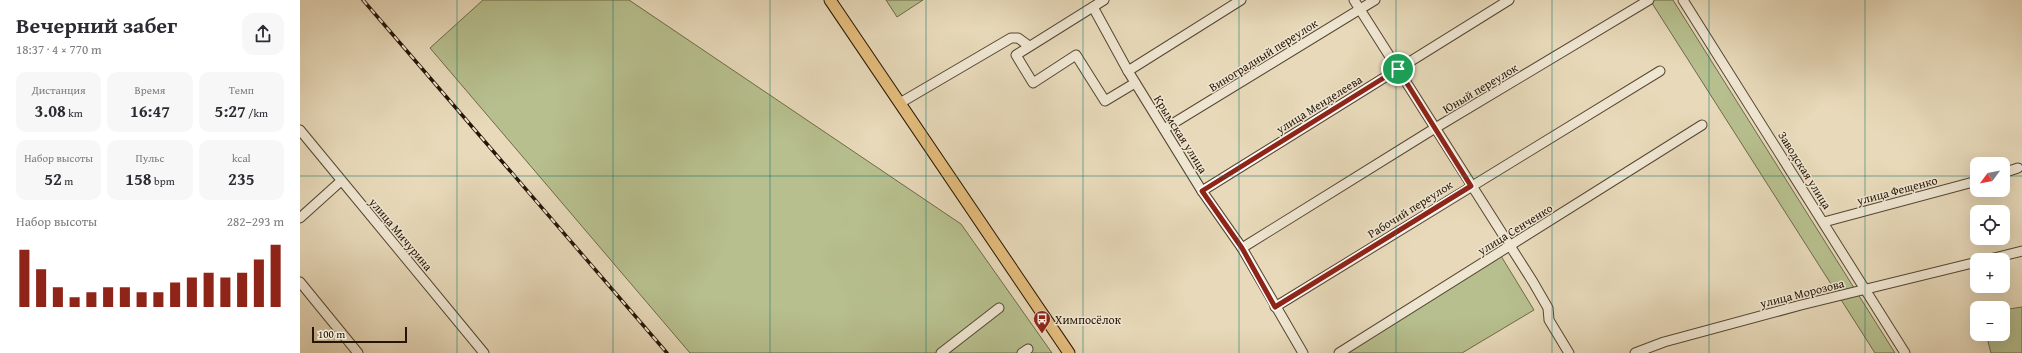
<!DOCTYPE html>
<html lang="ru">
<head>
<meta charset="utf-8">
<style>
  body { margin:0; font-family:"Gentium Book Plus",serif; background:#f7f7f7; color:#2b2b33; height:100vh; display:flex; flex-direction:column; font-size:15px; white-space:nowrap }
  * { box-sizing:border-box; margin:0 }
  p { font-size:13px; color:#7c7c81 }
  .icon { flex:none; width:22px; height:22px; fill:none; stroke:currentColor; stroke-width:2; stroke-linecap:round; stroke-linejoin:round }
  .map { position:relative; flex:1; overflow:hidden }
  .sheet { display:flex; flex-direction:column; background:#fff; width:300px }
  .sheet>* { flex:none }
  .needle { width:26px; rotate:238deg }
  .tools { position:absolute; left:1670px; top:157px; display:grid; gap:8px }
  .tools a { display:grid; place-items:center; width:40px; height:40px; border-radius:8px; background:#fff; box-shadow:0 4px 16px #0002; font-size:20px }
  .scale { position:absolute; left:12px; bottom:10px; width:95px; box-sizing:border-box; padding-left:4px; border:2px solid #261505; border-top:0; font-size:11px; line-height:14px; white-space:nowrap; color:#261505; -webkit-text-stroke:3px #efe6d2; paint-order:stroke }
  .pin { position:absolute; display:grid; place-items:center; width:34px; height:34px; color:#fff; margin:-17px; border:2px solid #fff; border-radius:50%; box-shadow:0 1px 4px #0007 }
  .round { display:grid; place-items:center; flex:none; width:42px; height:42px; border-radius:12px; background:#f7f7f7 }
  .headline { display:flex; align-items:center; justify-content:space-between; height:68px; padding:0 16px }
  h1 { font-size:22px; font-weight:700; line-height:30px }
  .figures { display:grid; grid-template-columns:repeat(3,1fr); gap:6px; height:68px; padding:4px 16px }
  .figures div { display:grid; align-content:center; border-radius:10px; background:#f7f7f7; text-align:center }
  .figures b { font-size:17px; font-weight:700 }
  .figures small { font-size:11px; font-weight:400 }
  .figures p { font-size:11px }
  .chart { height:112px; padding:8px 16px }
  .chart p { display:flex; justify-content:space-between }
  .chart svg { width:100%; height:72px; margin-top:4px; stroke:#8f2418; stroke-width:6 }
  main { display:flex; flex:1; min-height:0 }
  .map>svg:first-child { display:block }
  .green { fill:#b7bf8e; stroke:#6e6a4a }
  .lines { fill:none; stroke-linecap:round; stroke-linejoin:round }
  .minor-casing { stroke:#564632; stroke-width:11 }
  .major-casing { stroke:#261505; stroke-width:13 }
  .minor { stroke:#efe6d2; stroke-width:9 }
  .major { stroke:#e4bc7c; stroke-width:11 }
  .rail-casing { stroke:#261505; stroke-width:3.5 }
  .rail { stroke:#efe6d2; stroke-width:2; stroke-dasharray:6; stroke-linecap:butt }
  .route-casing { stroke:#fff; stroke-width:8 }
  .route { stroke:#8f2418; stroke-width:5 }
  .grid { fill:none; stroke:#0f766e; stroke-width:1; stroke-opacity:0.55 }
  .labels { text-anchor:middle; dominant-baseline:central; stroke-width:3; stroke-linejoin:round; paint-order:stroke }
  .street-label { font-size:12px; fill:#261505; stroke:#efe6d2 }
  .poi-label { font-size:12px; fill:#261505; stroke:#efe6d2; text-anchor:start }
</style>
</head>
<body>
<main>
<section class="sheet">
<div class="headline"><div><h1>Вечерний забег</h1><p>18:37 · 4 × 770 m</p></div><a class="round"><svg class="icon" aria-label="share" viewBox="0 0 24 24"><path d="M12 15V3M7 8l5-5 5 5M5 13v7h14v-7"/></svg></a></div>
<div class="figures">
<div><p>Дистанция</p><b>3.08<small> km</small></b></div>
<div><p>Время</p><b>16:47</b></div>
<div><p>Темп</p><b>5:27<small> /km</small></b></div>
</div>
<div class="figures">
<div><p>Набор высоты</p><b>52<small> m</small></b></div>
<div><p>Пульс</p><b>158<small> bpm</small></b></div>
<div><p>kcal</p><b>235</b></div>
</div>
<div class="chart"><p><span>Набор высоты</span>282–293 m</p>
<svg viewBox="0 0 160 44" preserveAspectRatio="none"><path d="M5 44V9M15 44V21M25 44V32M35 44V38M45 44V35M55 44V32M65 44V32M75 44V35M85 44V35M95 44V29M105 44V26M115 44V23M125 44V26M135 44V23M145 44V15M155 44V6"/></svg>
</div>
</section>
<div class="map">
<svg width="1722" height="353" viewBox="0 0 1722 353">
  <rect width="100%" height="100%" fill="#e7d9b9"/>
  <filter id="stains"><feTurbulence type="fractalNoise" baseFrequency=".005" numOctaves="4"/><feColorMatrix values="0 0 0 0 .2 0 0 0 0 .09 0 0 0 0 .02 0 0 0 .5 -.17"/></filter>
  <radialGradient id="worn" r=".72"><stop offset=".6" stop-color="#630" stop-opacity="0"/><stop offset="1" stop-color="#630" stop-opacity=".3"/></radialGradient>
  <g class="green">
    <polygon points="183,0 329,0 661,224 752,353 390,353 130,48"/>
    <polygon points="586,0 623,0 597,17"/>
    <polygon points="1350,0 1373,0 1595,353 1575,353"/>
    <polygon points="1201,256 1234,310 1162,353 1046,353"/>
    <polygon points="1722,307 1722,353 1691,353 1686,334 1703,334 1703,310"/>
  </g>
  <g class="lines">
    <defs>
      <g id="minor">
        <polyline points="804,0 716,55 733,83 776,55 805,101 835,83"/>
        <polyline points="1054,0 1233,282 1248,308 1249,320 1269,353"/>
        <polyline points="1383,0 1605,353"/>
        <polyline points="793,7 828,71 902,191 942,248 1003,353"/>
        <polyline points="828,71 941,0"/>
        <polyline points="600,103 711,38 718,38 729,46"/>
        <polyline points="864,129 1075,0"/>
        <polyline points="0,130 184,353"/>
        <polyline points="1703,173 1718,168"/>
        <polyline points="902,191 1209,0"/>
        <polyline points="0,218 41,181"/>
        <polyline points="1524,222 1677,181"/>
        <polyline points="942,248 1132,130 1349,0"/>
        <polyline points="1686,260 1722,251"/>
        <polyline points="0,282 58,353"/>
        <polyline points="975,307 1360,71"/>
        <polyline points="641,353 699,308"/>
        <polyline points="722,353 728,349"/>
        <polyline points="1039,353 1402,125"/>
        <polyline points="1335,353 1364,342 1501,305 1677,262"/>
      </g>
      <polyline id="major" points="530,0 769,353"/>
    </defs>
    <use href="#minor" class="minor-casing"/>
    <use href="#major" class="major-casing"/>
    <use href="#minor" class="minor"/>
    <use href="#major" class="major"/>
    <defs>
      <polyline id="rail" points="63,0 367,353"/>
    </defs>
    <use href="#rail" class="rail-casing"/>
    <use href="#rail" class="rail"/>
  </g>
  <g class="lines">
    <defs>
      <polygon id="route" points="1098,69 1171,186 975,307 942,248 902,191"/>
    </defs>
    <use href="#route" class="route-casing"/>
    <use href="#route" class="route"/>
  </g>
  <path class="grid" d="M 157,0 L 157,353M 313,0 L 313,353M 470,0 L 470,353M 626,0 L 626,353M 783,0 L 783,353M 939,0 L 939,353M 1096,0 L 1096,353M 1252,0 L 1252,353M 1409,0 L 1409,353M 1565,0 L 1565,353M 0,176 L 1677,176M 1703,176 L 1722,176"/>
  <defs>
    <symbol id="bus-pin" viewBox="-11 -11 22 30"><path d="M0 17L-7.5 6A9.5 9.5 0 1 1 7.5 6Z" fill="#8f2418" stroke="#efe6d2"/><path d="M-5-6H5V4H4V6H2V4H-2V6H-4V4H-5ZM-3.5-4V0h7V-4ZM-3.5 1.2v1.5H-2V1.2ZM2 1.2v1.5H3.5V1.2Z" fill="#fff"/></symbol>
  </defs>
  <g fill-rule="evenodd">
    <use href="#bus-pin" x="732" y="309" width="20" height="27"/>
  </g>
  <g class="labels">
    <g class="street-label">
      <text transform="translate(963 55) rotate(-32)">Виноградный переулок</text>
      <text transform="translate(1180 88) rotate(-31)">Юный переулок</text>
      <text transform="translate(1019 104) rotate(-32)">улица Менделеева</text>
      <text transform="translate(881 134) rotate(58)">Крымская улица</text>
      <text transform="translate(1505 170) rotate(58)">Заводская улица</text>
      <text transform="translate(1597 190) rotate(-15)">улица Фещенко</text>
      <text transform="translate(1110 209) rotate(-32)">Рабочий переулок</text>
      <text transform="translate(1215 229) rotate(-32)">улица Сенченко</text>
      <text transform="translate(101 234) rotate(50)">улица Мичурина</text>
      <text transform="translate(1502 293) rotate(-14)">улица Морозова</text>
    </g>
    <g class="poi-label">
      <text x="755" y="319">Химпосёлок</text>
    </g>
  </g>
  <rect width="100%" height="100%" filter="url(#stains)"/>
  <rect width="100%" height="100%" fill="url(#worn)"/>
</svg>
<div class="tools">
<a><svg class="needle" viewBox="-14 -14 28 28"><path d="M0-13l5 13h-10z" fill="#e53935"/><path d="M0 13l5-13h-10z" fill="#7c7c81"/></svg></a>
<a><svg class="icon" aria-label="locate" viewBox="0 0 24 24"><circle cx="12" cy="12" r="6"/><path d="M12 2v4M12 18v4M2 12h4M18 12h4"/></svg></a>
<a>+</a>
<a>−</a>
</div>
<div class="scale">100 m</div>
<div class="pin" style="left:1098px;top:69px;background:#1e9e55"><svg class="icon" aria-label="arrive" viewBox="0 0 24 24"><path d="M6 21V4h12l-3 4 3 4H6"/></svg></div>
</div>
</main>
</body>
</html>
